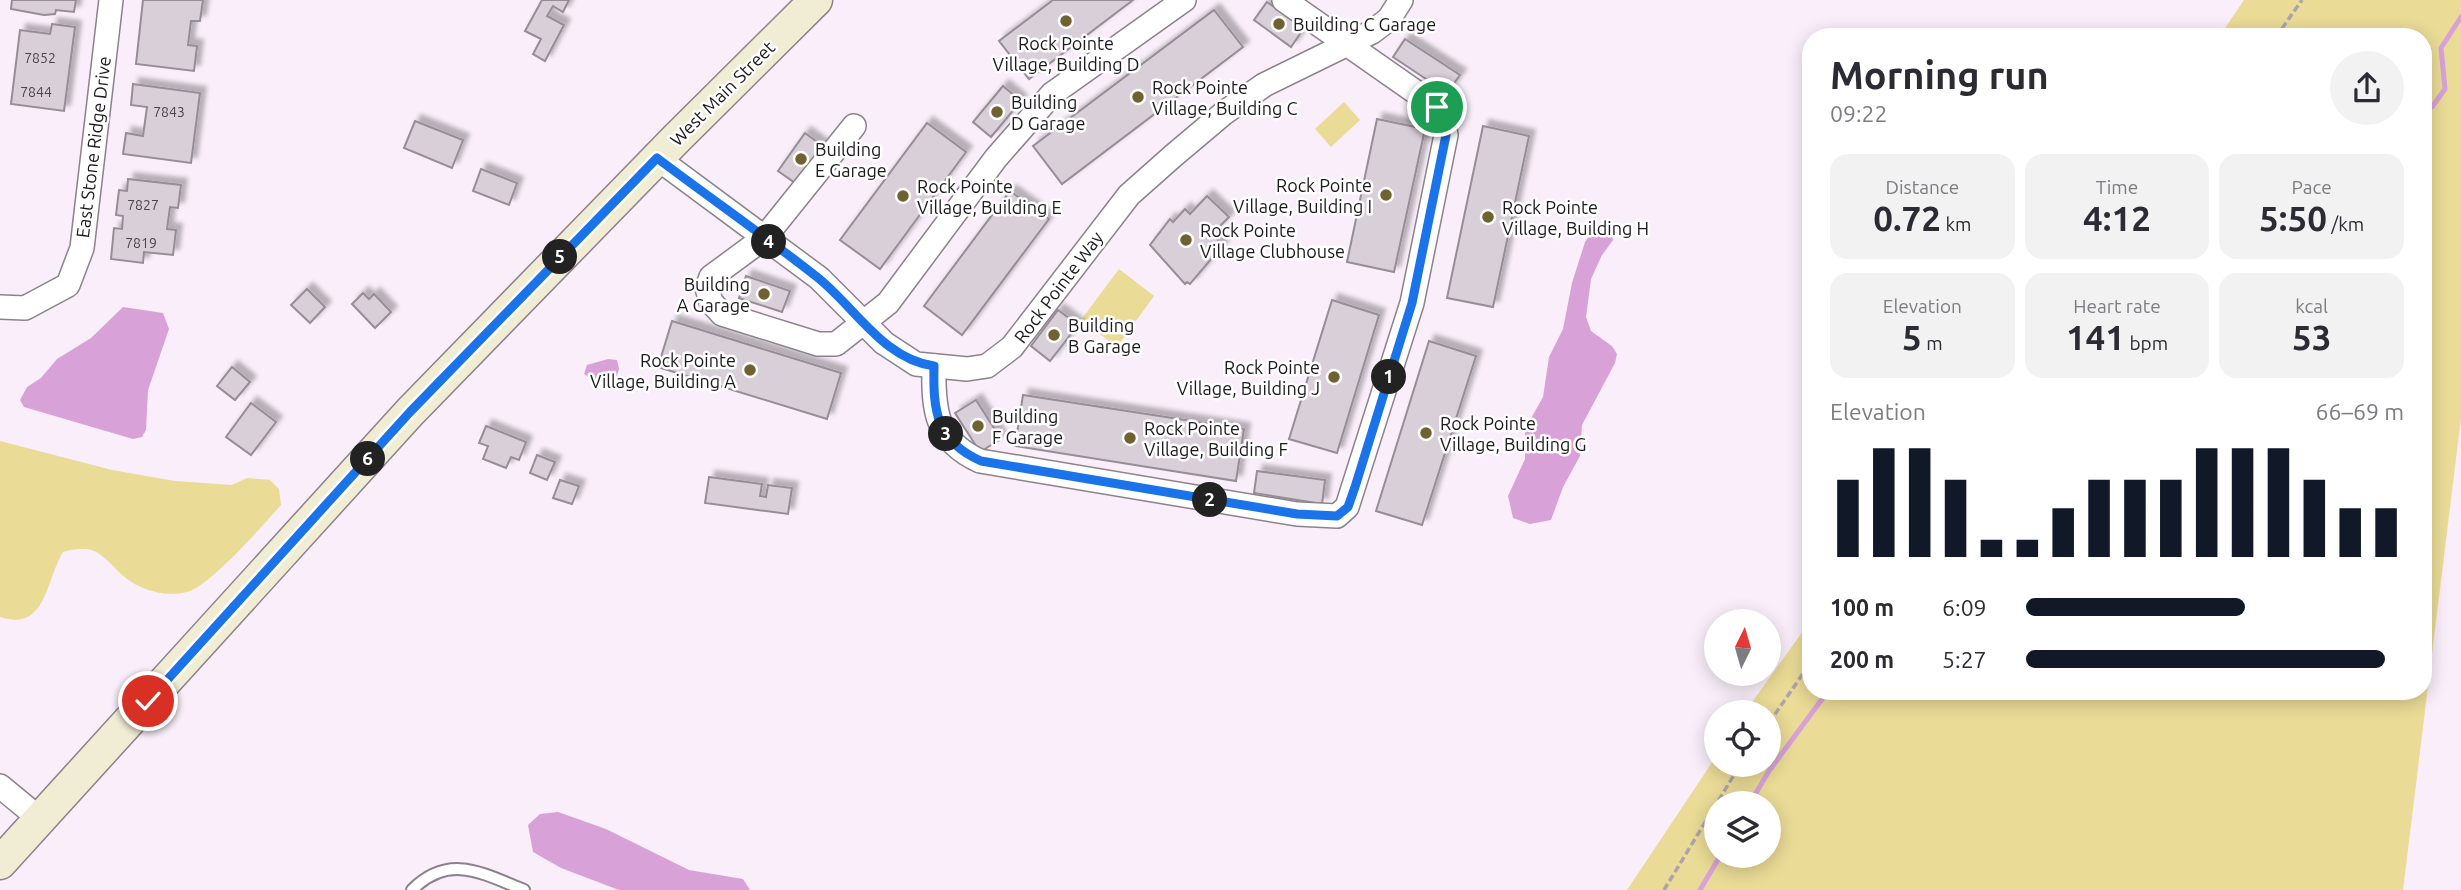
<!DOCTYPE html>
<html lang="en">
<head>
<meta charset="utf-8">
<style>
  body { margin:0; font-family:Ubuntu,sans-serif; background:#f2f2f3; color:#2b2b33; height:100vh; display:flex; flex-direction:column; font-size:26px; white-space:nowrap }
  * { box-sizing:border-box; margin:0 }
  p { font-size:23px; color:#7c7c81 }
  .icon { flex:none; width:38px; height:38px; fill:none; stroke:currentColor; stroke-width:2; stroke-linecap:round; stroke-linejoin:round }
  .map { position:relative; flex:1; overflow:hidden }
  .details { position:absolute; left:1802px; top:28px; width:630px; height:672px; display:flex; flex-direction:column; background:#fff; border-radius:28px; box-shadow:0 4px 18px #0003 }
  .details>* { flex:none }
  .needle { width:46px; rotate:5deg }
  .buttons { position:absolute; left:1704px; top:609px; display:grid; gap:14px }
  .buttons a { display:grid; place-items:center; width:77px; height:77px; border-radius:50%; background:#fff; box-shadow:0 4px 18px #0003; font-size:35px }
  .pin { position:absolute; display:grid; place-items:center; width:60px; height:60px; color:#fff; margin:-30px; border:4px solid #fff; border-radius:50%; box-shadow:0 2px 7px #0007 }
  .km { position:absolute; width:35px; height:35px; margin:-18px; border-radius:50%; background:#222; color:#fff; font-size:19px; line-height:35px; text-align:center }
  .round { display:grid; place-items:center; flex:none; width:74px; height:74px; border-radius:37px; background:#f2f2f3 }
  .overview { display:flex; align-items:center; justify-content:space-between; height:119px; padding:0 28px }
  h1 { font-size:38px; font-weight:600; line-height:52px }
  .figures { display:grid; grid-template-columns:repeat(3,1fr); gap:10px; height:119px; padding:7px 28px }
  .figures div { display:grid; align-content:center; border-radius:18px; background:#f2f2f3; text-align:center }
  .figures b { font-size:35px; font-weight:600 }
  .figures small { font-size:19px; font-weight:400 }
  .figures p { font-size:19px }
  .chart { height:196px; padding:14px 28px }
  .chart p { display:flex; justify-content:space-between }
  .chart svg { width:100%; height:126px; margin-top:7px; stroke:#111827; stroke-width:6 }
  ul { padding:0 28px; list-style:none; font-size:23px }
  li { display:grid; grid-template-columns:112px 84px 1fr; align-items:center; height:52px }
  li i { height:18px; border-radius:9px; background:#111827 }
  .map>svg:first-child { display:block }
  .green { fill:#eadb96; fill-rule:evenodd }
  .water { fill:#d8a2d8 }
  .lines { fill:none; stroke-linecap:round; stroke-linejoin:round }
  .stream { stroke:#d8a2d8; stroke-width:5 }
  .building { fill:#d9cfd9; stroke:#968d96; stroke-width:2; filter:url(#shadow) }
  .service-casing { stroke:#8c828b; stroke-width:14 }
  .minor-casing { stroke:#8c828b; stroke-width:26 }
  .secondary-casing { stroke:#8c828b; stroke-width:35 }
  .path { stroke:#aca3ac; stroke-width:3.5; stroke-dasharray:7 3.5; stroke-linecap:butt }
  .service { stroke:#fff; stroke-width:10 }
  .minor { stroke:#fff; stroke-width:23 }
  .secondary { stroke:#f1ecd4; stroke-width:32 }
  .route-casing { stroke:#fff; stroke-width:14 }
  .route { stroke:#1a73e8; stroke-width:9 }
  .poi-dot { fill:#6e6330; stroke:#fff; stroke-width:2.5 }
  .labels { text-anchor:middle; dominant-baseline:central; stroke-width:5; stroke-linejoin:round; paint-order:stroke }
  .number-label { font-size:14px; fill:#4b464b }
  .poi-label { font-size:18px; fill:#1c191c; stroke:#fff; text-anchor:start }
  .street-label { font-size:18px; fill:#1c191c; stroke:#fff }
</style>
</head>
<body>
<div class="map">
<svg width="2461" height="890" viewBox="0 0 2461 890">
  <defs>
    <filter id="shadow"><feDropShadow dx="6" dy="-6" stdDeviation="2" flood-color="#0004"/></filter>
  </defs>
  <rect width="100%" height="100%" fill="#f9eef9"/>
  <g class="green">
    <path d="M 2244,0 L 2461,0 L 2461,418 L 2403,890 L 1627,890 L 1717,755 L 1717,765 L 1769,765 L 1769,712 L 1745,712 L 1811,620 L 1811,691 L 2424,691 L 2424,37 L 2219,37 ZM 1717,803 L 1769,803 L 1769,856 L 1717,856 Z"/>
    <polygon points="1344,102 1360,120 1331,147 1315,129"/>
    <polygon points="1119,269 1154,296 1117,347 1081,320"/>
    <path d="M 0,441 L 112,470 L 175,481 L 232,485 L 247,478 L 270,480 L 279,489 L 281,505 C 264,524 210,586 187,592 C 163,598 135,589 118,571 C 98,551 93,544 63,552 C 45,582 46,632 0,617 Z"/>
  </g>
  <g class="water">
    <polygon points="1604,222 1610,228 1613,240 1602,255 1591,279 1586,317 1591,331 1612,346 1617,354 1615,363 1582,425 1580,456 1563,487 1551,520 1530,524 1513,518 1508,496 1525,459 1525,429 1543,397 1549,357 1563,329 1572,283 1585,242 1597,224"/>
    <polygon points="123,307 163,313 169,329 148,390 146,430 142,437 133,439 24,407 20,400 27,387 41,378 57,359 91,338"/>
    <polygon points="608,359 617,360 619,369 615,382 597,383 584,374 587,365"/>
    <polygon points="558,812 606,829 689,870 743,879 750,890 619,890 561,868 533,852 528,825 540,814"/>
  </g>
  <g class="lines">
    <g class="stream">
      <polyline points="2424,109 2432,107 2445,89 2441,48 2461,17"/>
      <polyline points="1750,803 1769,771 1828,691"/>
      <polyline points="1700,890 1720,856"/>
    </g>
  </g>
  <g class="building">
    <polygon points="12,0 76,0 74,12 56,10 55,14 44,15 11,9"/>
    <polygon points="143,0 203,0 200,21 191,21 188,45 197,46 194,71 136,64"/>
    <polygon points="542,0 569,0 563,12 553,6 547,16 564,25 545,61 533,54 541,39 525,31"/>
    <polygon points="1053,0 1133,0 1029,79 999,41"/>
    <polygon points="1267,2 1304,28 1291,47 1254,20"/>
    <polygon points="1214,10 1243,47 1062,184 1033,146"/>
    <polygon points="52,24 75,27 64,111 11,104 20,30 50,34"/>
    <polygon points="1405,39 1460,75 1447,93 1393,57"/>
    <polygon points="133,84 200,93 191,163 123,154 126,133 143,136 147,107 131,105"/>
    <polygon points="1003,86 1021,101 991,137 973,122"/>
    <polygon points="1377,119 1425,129 1394,272 1347,262"/>
    <polygon points="415,121 463,140 452,168 404,148"/>
    <polygon points="927,123 966,152 880,269 840,240"/>
    <polygon points="1483,126 1529,136 1493,307 1447,298"/>
    <polygon points="805,133 824,147 798,185 778,171"/>
    <polygon points="481,169 517,183 509,205 473,191"/>
    <polygon points="128,179 181,185 178,208 170,207 167,229 176,230 173,255 144,252 143,263 111,259 114,228 122,229 123,216 116,215 119,190 127,191"/>
    <polygon points="1010,191 1049,219 962,335 924,306"/>
    <polygon points="1207,196 1229,217 1212,234 1223,245 1190,284 1187,282 1185,284 1150,245 1170,219 1173,222 1185,209 1190,214"/>
    <polygon points="746,276 790,291 782,312 739,298"/>
    <polygon points="307,289 325,307 310,323 291,305"/>
    <polygon points="363,293 369,299 374,294 391,312 375,328 352,304"/>
    <polygon points="1332,300 1379,315 1337,453 1289,439"/>
    <polygon points="1058,310 1078,325 1050,361 1031,346"/>
    <polygon points="672,321 841,373 827,419 658,367"/>
    <polygon points="1429,341 1476,356 1422,525 1376,511"/>
    <polygon points="232,367 250,382 235,400 217,386"/>
    <polygon points="1023,395 1244,429 1236,481 1015,446"/>
    <polygon points="976,400 1001,439 980,452 955,413"/>
    <polygon points="251,403 276,422 251,455 226,437"/>
    <polygon points="486,426 526,442 519,460 511,457 506,468 483,459 488,446 479,443"/>
    <polygon points="537,455 555,462 547,480 530,473"/>
    <polygon points="1257,471 1325,480 1322,504 1254,493"/>
    <polygon points="709,477 762,484 760,496 766,497 768,485 792,488 788,514 705,503"/>
    <polygon points="560,480 579,486 572,504 553,498"/>
  </g>
  <g class="lines">
    <defs>
      <path id="service" d="M 412,890 C 449,853 482,873 524,890"/>
      <g id="minor">
        <polyline points="854,126 764,238 711,277 707,288 711,302 722,314 818,344 836,344 888,303 996,158 1052,94 1184,0"/>
        <polyline points="657,158 819,278 884,343 916,364 967,369 987,366 1012,347 1129,195 1173,156 1224,113 1264,85 1372,32 1389,19 1401,0"/>
        <polyline points="0,307 25,308 68,285 82,248 111,0"/>
        <path d="M 934,366 C 933,411 936,441 980,461 L 1297,514 L 1337,516 L 1347,507 L 1412,303 L 1446,135 L 1443,116 L 1437,107 L 1284,0"/>
        <polyline points="0,786 40,819"/>
      </g>
      <polyline id="secondary" points="0,863 410,412 677,138 816,0"/>
    </defs>
    <use href="#service" class="service-casing"/>
    <use href="#minor" class="minor-casing"/>
    <use href="#secondary" class="secondary-casing"/>
    <g class="path">
      <polyline points="2276,37 2302,0"/>
      <polyline points="1769,723 1811,662"/>
      <polyline points="1664,890 1740,765"/>
    </g>
    <use href="#service" class="service"/>
    <use href="#minor" class="minor"/>
    <use href="#secondary" class="secondary"/>
  </g>
  <g class="lines">
    <defs>
      <path id="route" d="M 148,701 L 410,412 L 657,158 C 710,198 765,236 817,277 C 855,307 883,359 934,366 C 933,411 936,441 981,461 L 1297,514 L 1337,516 L 1348,507 L 1355,487 L 1412,303 L 1446,135 L 1443,116 L 1437,107"/>
    </defs>
    <use href="#route" class="route-casing"/>
    <use href="#route" class="route"/>
  </g>
  <g class="poi-dot">
    <circle cx="1066" cy="21" r="7"/>
    <circle cx="1279" cy="24" r="7"/>
    <circle cx="1138" cy="97" r="7"/>
    <circle cx="997" cy="112" r="7"/>
    <circle cx="801" cy="159" r="7"/>
    <circle cx="1386" cy="195" r="7"/>
    <circle cx="903" cy="196" r="7"/>
    <circle cx="1488" cy="217" r="7"/>
    <circle cx="1186" cy="240" r="7"/>
    <circle cx="764" cy="294" r="7"/>
    <circle cx="1054" cy="335" r="7"/>
    <circle cx="750" cy="370" r="7"/>
    <circle cx="1334" cy="377" r="7"/>
    <circle cx="978" cy="426" r="7"/>
    <circle cx="1426" cy="433" r="7"/>
    <circle cx="1130" cy="438" r="7"/>
  </g>
  <g class="labels">
    <g class="number-label">
      <text x="40" y="58">7852</text>
      <text x="36" y="92">7844</text>
      <text x="169" y="112">7843</text>
      <text x="143" y="205">7827</text>
      <text x="141" y="243">7819</text>
    </g>
    <g class="poi-label">
      <text x="1293" y="24">Building C Garage</text>
      <text x="1066" y="43" text-anchor="middle">Rock Pointe<tspan x="1066" dy="21">Village, Building D</tspan></text>
      <text x="1152" y="87">Rock Pointe<tspan x="1152" dy="21">Village, Building C</tspan></text>
      <text x="1011" y="102">Building<tspan x="1011" dy="21">D Garage</tspan></text>
      <text x="815" y="149">Building<tspan x="815" dy="21">E Garage</tspan></text>
      <text x="1372" y="185" text-anchor="end">Rock Pointe<tspan x="1372" dy="21">Village, Building I</tspan></text>
      <text x="917" y="186">Rock Pointe<tspan x="917" dy="21">Village, Building E</tspan></text>
      <text x="1502" y="207">Rock Pointe<tspan x="1502" dy="21">Village, Building H</tspan></text>
      <text x="1200" y="230">Rock Pointe<tspan x="1200" dy="21">Village Clubhouse</tspan></text>
      <text x="750" y="284" text-anchor="end">Building<tspan x="750" dy="21">A Garage</tspan></text>
      <text x="1068" y="325">Building<tspan x="1068" dy="21">B Garage</tspan></text>
      <text x="736" y="360" text-anchor="end">Rock Pointe<tspan x="736" dy="21">Village, Building A</tspan></text>
      <text x="1320" y="367" text-anchor="end">Rock Pointe<tspan x="1320" dy="21">Village, Building J</tspan></text>
      <text x="992" y="416">Building<tspan x="992" dy="21">F Garage</tspan></text>
      <text x="1440" y="423">Rock Pointe<tspan x="1440" dy="21">Village, Building G</tspan></text>
      <text x="1144" y="428">Rock Pointe<tspan x="1144" dy="21">Village, Building F</tspan></text>
    </g>
    <g class="street-label">
      <text transform="translate(722 93) rotate(-45)">West Main Street</text>
      <text transform="translate(93 147) rotate(-83)">East Stone Ridge Drive</text>
      <text transform="translate(1058 287) rotate(-53)">Rock Pointe Way</text>
    </g>
  </g>
</svg>
<div class="buttons">
<a><svg class="needle" viewBox="-14 -14 28 28"><path d="M0-13l5 13h-10z" fill="#e53935"/><path d="M0 13l5-13h-10z" fill="#7c7c81"/></svg></a>
<a><svg class="icon" aria-label="locate" viewBox="0 0 24 24"><circle cx="12" cy="12" r="6"/><path d="M12 2v4M12 18v4M2 12h4M18 12h4"/></svg></a>
<a><svg class="icon" aria-label="layers" viewBox="0 0 24 24"><path d="M12 4l9 5-9 5-9-5zM3 14l9 5 9-5"/></svg></a>
</div>
<div class="pin" style="left:1437px;top:107px;background:#1e9e55"><svg class="icon" aria-label="arrive" viewBox="0 0 24 24"><path d="M6 21V4h12l-3 4 3 4H6"/></svg></div>
<div class="pin" style="left:148px;top:701px;background:#d93025"><svg class="icon" aria-label="check" viewBox="0 0 24 24"><path d="M5 12l5 5 9-10"/></svg></div>
<b class="km" style="left:1389px;top:377px">1</b>
<b class="km" style="left:1210px;top:500px">2</b>
<b class="km" style="left:946px;top:434px">3</b>
<b class="km" style="left:769px;top:242px">4</b>
<b class="km" style="left:560px;top:257px">5</b>
<b class="km" style="left:368px;top:459px">6</b>
<section class="details">
<div class="overview"><div><h1>Morning run</h1><p>09:22</p></div><a class="round"><svg class="icon" aria-label="share" viewBox="0 0 24 24"><path d="M12 15V3M7 8l5-5 5 5M5 13v7h14v-7"/></svg></a></div>
<div class="figures">
<div><p>Distance</p><b>0.72<small> km</small></b></div>
<div><p>Time</p><b>4:12</b></div>
<div><p>Pace</p><b>5:50<small> /km</small></b></div>
</div>
<div class="figures">
<div><p>Elevation</p><b>5<small> m</small></b></div>
<div><p>Heart rate</p><b>141<small> bpm</small></b></div>
<div><p>kcal</p><b>53</b></div>
</div>
<div class="chart"><p><span>Elevation</span>66–69 m</p>
<svg viewBox="0 0 160 44" preserveAspectRatio="none"><path d="M5 44V17M15 44V6M25 44V6M35 44V17M45 44V38M55 44V38M65 44V27M75 44V17M85 44V17M95 44V17M105 44V6M115 44V6M125 44V6M135 44V17M145 44V27M155 44V27"/></svg>
</div>
<ul>
<li><b>100 m</b>6:09<i style="width:58%"></i></li>
<li><b>200 m</b>5:27<i style="width:95%"></i></li>
</ul>
</section>
</div>
</body>
</html>
